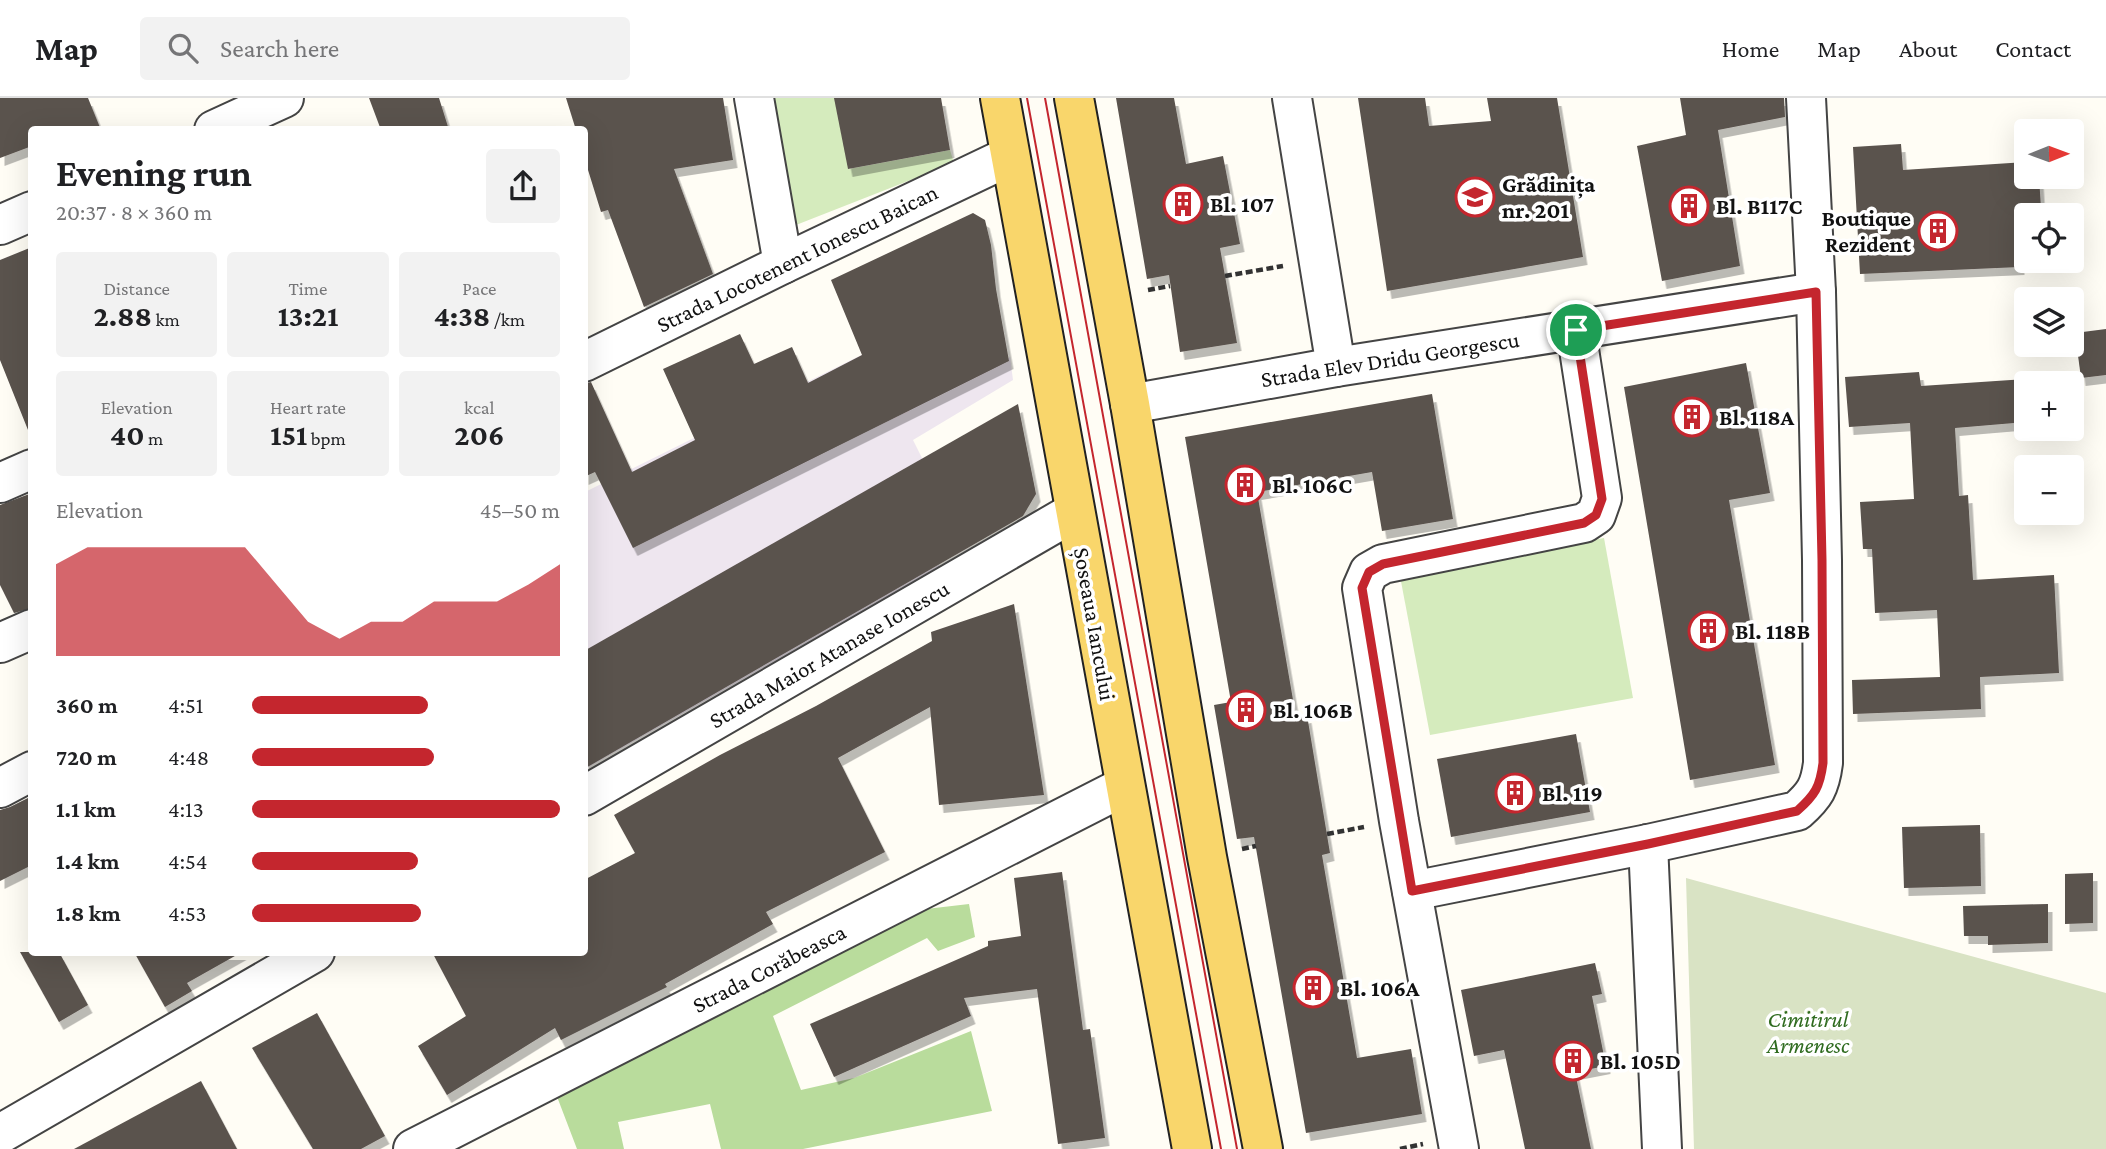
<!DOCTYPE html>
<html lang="en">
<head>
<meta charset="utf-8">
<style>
  body { margin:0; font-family:"Crimson Pro",serif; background:#f2f2f2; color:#202124; height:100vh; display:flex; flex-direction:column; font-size:26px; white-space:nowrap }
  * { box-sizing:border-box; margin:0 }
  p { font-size:23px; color:#757577 }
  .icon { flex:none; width:38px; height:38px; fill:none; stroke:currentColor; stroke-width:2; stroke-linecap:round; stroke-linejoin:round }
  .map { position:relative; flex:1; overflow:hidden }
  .details { position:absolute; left:28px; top:28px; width:560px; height:830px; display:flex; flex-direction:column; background:#fff; border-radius:7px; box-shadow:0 7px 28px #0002 }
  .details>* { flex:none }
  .needle { width:46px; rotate:89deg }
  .tools { position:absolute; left:2014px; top:21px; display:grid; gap:14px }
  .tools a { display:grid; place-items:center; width:70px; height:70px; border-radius:7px; background:#fff; box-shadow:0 7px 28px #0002; font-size:35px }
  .pin { position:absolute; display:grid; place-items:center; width:60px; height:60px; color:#fff; margin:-30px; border:4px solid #fff; border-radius:50%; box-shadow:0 2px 7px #0007 }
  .round { display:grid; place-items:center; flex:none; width:74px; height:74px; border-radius:7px; background:#f2f2f2 }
  .headline { display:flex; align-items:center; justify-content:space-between; height:119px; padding:0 28px }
  h1 { font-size:38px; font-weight:700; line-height:52px }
  .figures { display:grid; grid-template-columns:repeat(3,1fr); gap:10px; height:119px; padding:7px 28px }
  .figures div { display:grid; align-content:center; border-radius:7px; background:#f2f2f2; text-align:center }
  .figures b { font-size:30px; font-weight:700 }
  .figures small { font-size:19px; font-weight:400 }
  .figures p { font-size:19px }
  .chart { height:196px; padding:14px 28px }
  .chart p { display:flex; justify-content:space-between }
  .chart svg { width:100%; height:126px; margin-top:7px; fill:#c4262e; opacity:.7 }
  ul { padding:0 28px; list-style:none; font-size:23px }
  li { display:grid; grid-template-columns:112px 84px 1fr; align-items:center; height:52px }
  li i { height:18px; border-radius:9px; background:#c4262e }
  header { display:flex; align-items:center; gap:42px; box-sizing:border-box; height:98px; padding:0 35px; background:#fff; border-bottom:2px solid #e0e0e0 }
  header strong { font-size:33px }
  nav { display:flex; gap:38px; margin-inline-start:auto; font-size:24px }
  .search { width:490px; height:63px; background:#f2f2f2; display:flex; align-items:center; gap:18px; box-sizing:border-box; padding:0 24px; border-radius:7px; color:#757577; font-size:26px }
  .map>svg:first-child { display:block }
  .industrial { fill:#eee6ef }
  .green { fill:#d5ebbd }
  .forest { fill:#b9dc9c }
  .cemetery { fill:#d9e3c4 }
  .building { fill:#5a524d; filter:url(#shadow) }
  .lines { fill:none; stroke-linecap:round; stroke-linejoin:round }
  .minor-casing { stroke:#444; stroke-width:42 }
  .major-casing { stroke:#222; stroke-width:42 }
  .path { stroke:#333; stroke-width:4.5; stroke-dasharray:7 3.5; stroke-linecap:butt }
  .minor { stroke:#fff; stroke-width:38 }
  .major { stroke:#f9d66b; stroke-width:38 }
  .tram { stroke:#c4262e; stroke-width:2 }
  .route-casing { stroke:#fff; stroke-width:14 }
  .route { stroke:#c4262e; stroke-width:9 }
  .labels { text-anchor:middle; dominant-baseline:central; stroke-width:7; stroke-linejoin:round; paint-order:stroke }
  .poi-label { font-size:23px; font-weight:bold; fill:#111; stroke:#fff; text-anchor:start }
  .street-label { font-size:23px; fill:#111; stroke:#fff }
  .park-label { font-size:23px; font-style:italic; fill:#2f6b1f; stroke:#fff }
</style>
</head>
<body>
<header>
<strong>Map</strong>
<div class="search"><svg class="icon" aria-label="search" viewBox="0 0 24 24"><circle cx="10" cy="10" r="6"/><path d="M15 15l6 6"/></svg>Search here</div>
<nav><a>Home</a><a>Map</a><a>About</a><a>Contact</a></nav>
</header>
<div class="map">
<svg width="2106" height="1051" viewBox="0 0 2106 1051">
  <defs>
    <filter id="shadow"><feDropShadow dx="4.5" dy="8" stdDeviation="0" flood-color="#0004"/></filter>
  </defs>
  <rect width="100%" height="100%" fill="#fffdf5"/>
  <polygon class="industrial" points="944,216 975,280 1010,259 1013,282 913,342 940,396 913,412 940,469 585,671 585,394"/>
  <g class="green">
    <polygon points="774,0 849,0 848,71 950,52 954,65 796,127"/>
    <polygon points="1604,440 1633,600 1430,637 1400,478"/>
  </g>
  <polygon class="forest" points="969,806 975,839 938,853 927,840 773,918 801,992 854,980 971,933 992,1013 803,1051 721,1051 710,1006 618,1024 624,1051 577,1051 556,996 909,813"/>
  <polygon class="cemetery" points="1686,780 2106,895 2106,1051 1694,1051"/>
  <g class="building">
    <polygon points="0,0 88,0 101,32 32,32 32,48 0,60"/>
    <polygon points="369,0 439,0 449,32 381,32"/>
    <polygon points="566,0 723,0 733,62 674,71 713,176 644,209 608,112 601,114 584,59 584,32 576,32"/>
    <polygon points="834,0 941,0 950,52 848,71"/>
    <polygon points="1116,0 1174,0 1186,66 1223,58 1240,146 1220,150 1237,245 1180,254 1169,177 1147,181"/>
    <polygon points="1358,0 1425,0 1429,28 1491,23 1487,0 1557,0 1583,159 1387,193"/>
    <polygon points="1680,0 1784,0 1785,19 1718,32 1740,168 1662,183 1637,48 1686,37"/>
    <polygon points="1901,46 1903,72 2026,64 2026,79 2039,79 2041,110 2017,111 2020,169 1860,176 1853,49"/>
    <polygon points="973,115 985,122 991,147 996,191 1009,263 633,450 595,374 584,379 584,286 591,284 632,374 695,342 663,271 740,236 754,266 792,249 808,285 862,257 831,182"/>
    <polygon points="32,149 32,336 30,337 0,262 0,162"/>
    <polygon points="2106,231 2106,277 2081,280 2075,235"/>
    <polygon points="1746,265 1770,395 1729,402 1775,667 1690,682 1624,289"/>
    <polygon points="1919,274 1921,288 2026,281 2026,324 1955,330 1959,398 1968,397 1973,482 2054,477 2059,575 1980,579 1981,611 1853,616 1852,582 1940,579 1937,512 1875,515 1872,451 1863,451 1860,404 1914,401 1910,325 1849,329 1845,279"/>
    <polygon points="1432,296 1453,421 1382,433 1372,374 1257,394 1296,619 1307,617 1330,755 1322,757 1357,960 1411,951 1422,1016 1306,1035 1254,739 1237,741 1214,607 1231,604 1185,339"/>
    <polygon points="1018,306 1036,396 1023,418 584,671 584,553"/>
    <polygon points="32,395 32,510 14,515 0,487 0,407"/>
    <polygon points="1014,506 1044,697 939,707 930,609 838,660 885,754 766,814 773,826 665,886 667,889 561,942 555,930 447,997 418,948 466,918 432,854 584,854 584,782 635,755 614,717 720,657 816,608 932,543 931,534"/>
    <polygon points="1576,636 1590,714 1451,739 1437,661"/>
    <polygon points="32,698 32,767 0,783 0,712 10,709"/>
    <polygon points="1980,727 1981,788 1904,790 1902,729"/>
    <polygon points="1062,774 1083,932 1090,931 1105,1040 1058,1046 1037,891 964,900 971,918 834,979 810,926 988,848 988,843 1021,838 1014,780"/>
    <polygon points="2093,775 2093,825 2065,826 2065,776"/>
    <polygon points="2048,806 2048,845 1988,847 1988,838 1964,838 1963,808"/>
    <polygon points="20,854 59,854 88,907 59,924"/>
    <polygon points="134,854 242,854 187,885 192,893 165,909"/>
    <polygon points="1595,865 1602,896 1592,898 1606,968 1575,974 1591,1051 1525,1051 1504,952 1474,958 1461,892"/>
    <polygon points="317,915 385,1038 361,1051 313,1051 252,950"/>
    <polygon points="201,983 237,1051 74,1051"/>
  </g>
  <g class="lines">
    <defs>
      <g id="minor">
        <polyline points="754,0 783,166"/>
        <polyline points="1292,0 1336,269"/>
        <polyline points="214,32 284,0"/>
        <polyline points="0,127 32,113"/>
        <polyline points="584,264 783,166 1010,58"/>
        <polyline points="1130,306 1336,269 1816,194"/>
        <polyline points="0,385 32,371"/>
        <polyline points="0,545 32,531"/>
        <polyline points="0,690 32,673"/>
        <polyline points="584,698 1074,414"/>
        <polyline points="1648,746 1662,1051"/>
        <path d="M 1412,793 L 1648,746 L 1797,713 C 1815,697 1820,689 1823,665 L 1822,462 L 1816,194 L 1806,0"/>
        <polyline points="0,1036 315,854"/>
        <polyline points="413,1051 1125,688"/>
        <polyline points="1459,1051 1399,723 1362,490 1369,474 1383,466 1584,425 1596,417 1602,400 1576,232"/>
      </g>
      <g id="major">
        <polyline points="1000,0 1192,1051"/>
        <polyline points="1074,0 1130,306 1207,759 1263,1051"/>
      </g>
    </defs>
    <use href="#minor" class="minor-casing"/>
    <use href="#major" class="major-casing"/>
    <g class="path">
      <polyline points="1225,178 1283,168"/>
      <polyline points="1148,192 1170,188"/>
      <polyline points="1327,736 1364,729"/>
      <polyline points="1242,751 1256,748"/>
      <polyline points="1400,1051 1423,1046"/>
    </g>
    <use href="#minor" class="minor"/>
    <use href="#major" class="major"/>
    <g class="tram">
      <polyline points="1027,0 1221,1051"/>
      <polyline points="1045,0 1237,1051"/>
    </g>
  </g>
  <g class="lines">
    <defs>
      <path id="route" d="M 1816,194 L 1822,462 L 1823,665 C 1820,689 1815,697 1797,713 L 1648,746 L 1412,793 L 1362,490 L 1369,474 L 1383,466 L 1584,425 L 1596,417 L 1602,401 L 1576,232 Z"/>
    </defs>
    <use href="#route" class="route-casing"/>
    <use href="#route" class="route"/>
  </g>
  <defs>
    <symbol id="school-ring" viewBox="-11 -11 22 22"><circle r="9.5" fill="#fff" stroke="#c4262e" stroke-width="1.5"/><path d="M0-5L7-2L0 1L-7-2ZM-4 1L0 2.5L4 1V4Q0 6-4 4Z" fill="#c4262e"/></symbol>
    <symbol id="building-ring" viewBox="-11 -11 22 22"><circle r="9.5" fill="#fff" stroke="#c4262e" stroke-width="1.5"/><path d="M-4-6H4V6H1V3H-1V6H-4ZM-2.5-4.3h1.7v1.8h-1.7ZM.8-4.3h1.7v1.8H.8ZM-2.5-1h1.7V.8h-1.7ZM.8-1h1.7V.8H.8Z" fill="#c4262e"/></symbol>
  </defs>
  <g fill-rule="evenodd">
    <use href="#school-ring" x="1453" y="77" width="44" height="44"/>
    <use href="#building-ring" x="1161" y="84" width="44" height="44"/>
    <use href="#building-ring" x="1667" y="86" width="44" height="44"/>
    <use href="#building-ring" x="1916" y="111" width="44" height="44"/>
    <use href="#building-ring" x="1670" y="297" width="44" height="44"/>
    <use href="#building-ring" x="1223" y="365" width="44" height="44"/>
    <use href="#building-ring" x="1686" y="511" width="44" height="44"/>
    <use href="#building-ring" x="1224" y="590" width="44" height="44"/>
    <use href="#building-ring" x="1493" y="673" width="44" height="44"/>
    <use href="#building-ring" x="1291" y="868" width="44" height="44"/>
    <use href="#building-ring" x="1551" y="941" width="44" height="44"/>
  </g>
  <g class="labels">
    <g class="poi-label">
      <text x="1502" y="86">Grădinița<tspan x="1502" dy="26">nr. 201</tspan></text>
      <text x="1210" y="106">Bl. 107</text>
      <text x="1716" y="108">Bl. B117C</text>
      <text x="1911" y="120" text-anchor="end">Boutique<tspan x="1911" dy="26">Rezident</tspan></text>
      <text x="1719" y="319">Bl. 118A</text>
      <text x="1272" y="387">Bl. 106C</text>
      <text x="1735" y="533">Bl. 118B</text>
      <text x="1273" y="612">Bl. 106B</text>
      <text x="1542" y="695">Bl. 119</text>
      <text x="1340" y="890">Bl. 106A</text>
      <text x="1600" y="963">Bl. 105D</text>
    </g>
    <g class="street-label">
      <text transform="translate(797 160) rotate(-26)">Strada Locotenent Ionescu Baican</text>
      <text transform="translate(1390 261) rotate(-9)">Strada Elev Dridu Georgescu</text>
      <text transform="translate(1095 526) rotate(80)">Șoseaua Iancului</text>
      <text transform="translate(829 556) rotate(-30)">Strada Maior Atanase Ionescu</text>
      <text transform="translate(769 870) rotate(-27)">Strada Corăbeasca</text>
    </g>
    <g class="park-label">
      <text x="1808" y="921">Cimitirul<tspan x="1808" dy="26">Armenesc</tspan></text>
    </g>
  </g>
</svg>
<div class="tools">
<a><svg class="needle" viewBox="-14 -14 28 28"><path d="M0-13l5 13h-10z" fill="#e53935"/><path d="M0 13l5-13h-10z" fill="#757577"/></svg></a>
<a><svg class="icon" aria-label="locate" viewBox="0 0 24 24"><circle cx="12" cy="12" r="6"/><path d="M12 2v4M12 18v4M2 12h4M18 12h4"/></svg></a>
<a><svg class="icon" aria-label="layers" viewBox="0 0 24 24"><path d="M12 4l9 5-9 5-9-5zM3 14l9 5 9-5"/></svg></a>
<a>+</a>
<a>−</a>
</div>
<div class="pin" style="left:1576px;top:232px;background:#1e9e55"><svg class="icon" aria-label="arrive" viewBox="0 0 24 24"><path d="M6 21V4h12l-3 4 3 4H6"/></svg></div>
<section class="details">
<div class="headline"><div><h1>Evening run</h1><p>20:37 · 8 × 360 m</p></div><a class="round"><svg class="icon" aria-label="share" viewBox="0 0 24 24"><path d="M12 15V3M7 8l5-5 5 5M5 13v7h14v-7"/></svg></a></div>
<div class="figures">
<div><p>Distance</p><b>2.88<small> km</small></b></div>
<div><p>Time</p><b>13:21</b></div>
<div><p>Pace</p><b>4:38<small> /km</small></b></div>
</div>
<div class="figures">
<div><p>Elevation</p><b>40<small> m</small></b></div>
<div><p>Heart rate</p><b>151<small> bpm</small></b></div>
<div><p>kcal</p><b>206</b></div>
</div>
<div class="chart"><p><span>Elevation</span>45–50 m</p>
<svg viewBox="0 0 160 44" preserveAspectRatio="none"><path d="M0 44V12L10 6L20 6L30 6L40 6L50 6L60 6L70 19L80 32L90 38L100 32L110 32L120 25L130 25L140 25L150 19L160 12V44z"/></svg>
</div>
<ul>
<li><b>360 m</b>4:51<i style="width:57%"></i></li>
<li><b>720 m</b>4:48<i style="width:59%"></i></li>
<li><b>1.1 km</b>4:13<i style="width:100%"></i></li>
<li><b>1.4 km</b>4:54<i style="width:54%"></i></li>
<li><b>1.8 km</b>4:53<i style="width:55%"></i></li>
</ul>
</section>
</div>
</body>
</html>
